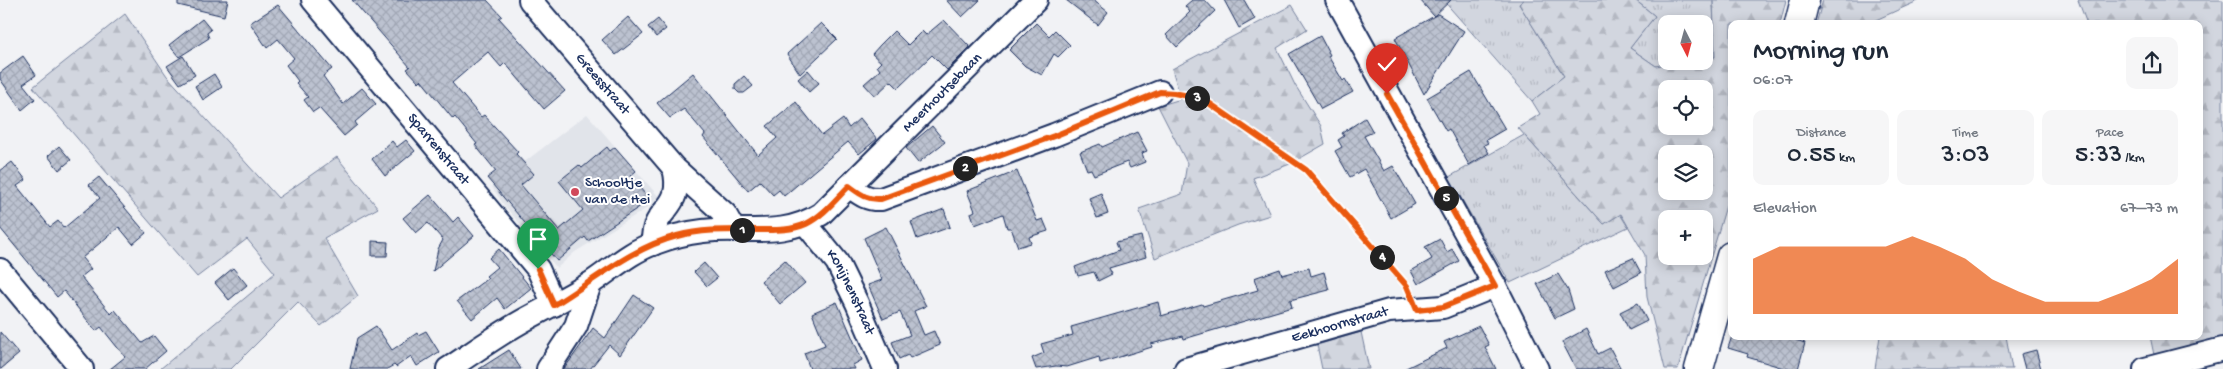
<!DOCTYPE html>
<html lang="en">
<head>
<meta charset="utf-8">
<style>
  body { margin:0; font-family:"Gochi Hand",sans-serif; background:#f6f6f7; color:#1f2937; height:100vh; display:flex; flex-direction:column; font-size:19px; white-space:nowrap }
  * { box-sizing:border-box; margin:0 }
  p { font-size:16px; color:#747a83 }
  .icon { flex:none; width:28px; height:28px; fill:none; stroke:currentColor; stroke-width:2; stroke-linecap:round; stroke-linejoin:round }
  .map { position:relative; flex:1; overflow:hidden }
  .drawer { position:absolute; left:1728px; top:20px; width:475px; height:320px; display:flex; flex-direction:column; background:#fff; border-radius:10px; box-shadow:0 2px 12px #0003 }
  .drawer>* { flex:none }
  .needle { width:32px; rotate:174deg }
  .buttons { position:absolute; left:1658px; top:15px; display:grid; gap:10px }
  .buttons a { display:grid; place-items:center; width:55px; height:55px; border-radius:10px; background:#fff; box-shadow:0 2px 12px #0003; font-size:25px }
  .pin { position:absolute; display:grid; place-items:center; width:42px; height:42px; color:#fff; margin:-51px -21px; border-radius:50% 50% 50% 0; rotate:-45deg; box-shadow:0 0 5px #0007 }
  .pin .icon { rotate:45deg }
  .km { position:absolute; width:25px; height:25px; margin:-12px; border-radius:50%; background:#222; color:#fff; font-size:14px; line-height:25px; text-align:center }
  .round { display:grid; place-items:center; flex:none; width:52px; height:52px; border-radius:10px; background:#f6f6f7 }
  .headline { display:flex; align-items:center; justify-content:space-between; height:85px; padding:0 25px }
  h1 { font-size:28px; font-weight:600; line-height:38px }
  .metrics { display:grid; grid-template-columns:repeat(3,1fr); gap:8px; height:85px; padding:5px 25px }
  .metrics div { display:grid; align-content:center; border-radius:10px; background:#f6f6f7; text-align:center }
  .metrics b { font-size:25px; font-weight:600 }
  .metrics small { font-size:14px; font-weight:400 }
  .metrics p { font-size:14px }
  .chart { height:140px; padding:10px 25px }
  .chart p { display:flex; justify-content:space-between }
  .chart svg { width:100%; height:90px; margin-top:5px; fill:#ea580c; opacity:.7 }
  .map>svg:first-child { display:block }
  .built { fill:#e1e4ea }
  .grass { fill:url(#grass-tufts); stroke:#76829e }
  .forest { fill:url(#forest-firs); stroke:#76829e; fill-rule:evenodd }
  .building { fill:url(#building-cross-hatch); stroke:#1b2f5e }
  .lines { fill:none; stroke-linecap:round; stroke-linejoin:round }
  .minor-casing { stroke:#1b2f5e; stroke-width:26 }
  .major-casing { stroke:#1b2f5e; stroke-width:31 }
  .path { stroke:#1b2f5e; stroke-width:3; stroke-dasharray:4 4; stroke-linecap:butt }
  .minor { stroke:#fff; stroke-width:22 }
  .major { stroke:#fff; stroke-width:28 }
  .route-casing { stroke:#fff; stroke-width:10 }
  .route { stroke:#ea580c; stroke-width:6 }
  .poi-dot { fill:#d1495b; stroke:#fff; stroke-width:2 }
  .labels { text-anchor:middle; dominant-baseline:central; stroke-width:4; stroke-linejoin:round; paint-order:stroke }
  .street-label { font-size:15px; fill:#1b2f5e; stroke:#fff }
  .poi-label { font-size:15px; fill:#1b2f5e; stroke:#fff; text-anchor:start }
</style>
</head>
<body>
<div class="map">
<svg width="2223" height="369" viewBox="0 0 2223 369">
  <defs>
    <pattern id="grass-tufts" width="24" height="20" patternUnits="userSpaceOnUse" patternTransform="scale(1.25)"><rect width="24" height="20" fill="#d2d6df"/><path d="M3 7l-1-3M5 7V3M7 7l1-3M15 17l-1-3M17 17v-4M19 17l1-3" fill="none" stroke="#b4b8c2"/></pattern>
    <pattern id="forest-firs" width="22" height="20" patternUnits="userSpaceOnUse" patternTransform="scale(1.25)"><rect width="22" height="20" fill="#d2d6df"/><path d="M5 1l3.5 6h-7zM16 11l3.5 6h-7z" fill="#b4b8c2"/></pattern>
    <pattern id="building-cross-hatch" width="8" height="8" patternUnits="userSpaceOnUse" patternTransform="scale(1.25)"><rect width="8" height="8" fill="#bcc2d0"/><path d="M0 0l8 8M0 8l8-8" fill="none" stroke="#a1a7b5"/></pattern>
  </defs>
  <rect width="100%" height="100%" fill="#f1f2f5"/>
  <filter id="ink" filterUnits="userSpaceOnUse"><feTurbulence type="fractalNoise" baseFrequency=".02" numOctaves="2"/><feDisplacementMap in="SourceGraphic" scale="10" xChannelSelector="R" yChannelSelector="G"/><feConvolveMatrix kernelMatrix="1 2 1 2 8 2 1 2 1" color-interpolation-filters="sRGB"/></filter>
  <g filter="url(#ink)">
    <polygon class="built" points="587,114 659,197 644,210 575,252 557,268 504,205 492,187"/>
    <g class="grass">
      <polygon points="1443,0 1524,0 1519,4 1564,76 1532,101"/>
      <polygon points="1635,0 1713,0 1715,57 1704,58 1704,24 1666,24 1666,61 1684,61 1656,66 1630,48 1655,16"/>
      <polygon points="1524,135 1604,224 1620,214 1628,227 1510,283 1449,177"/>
    </g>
    <g class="forest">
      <path d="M 1524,0 L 1635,0 L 1655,16 L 1630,48 L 1656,66 L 1684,61 L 1704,61 L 1704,58 L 1715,57 L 1713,0 L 1786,0 L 1780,24 L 1731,24 L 1731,189 L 1678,369 L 1665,369 L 1647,297 L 1645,255 L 1621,214 L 1604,224 L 1518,128 L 1540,114 L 1532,101 L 1564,76 L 1519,4 ZM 1666,89 L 1704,89 L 1704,126 L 1666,126 ZM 1666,154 L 1704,154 L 1704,191 L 1666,191 ZM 1666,219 L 1704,219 L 1704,256 L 1666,256 Z"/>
      <polygon points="1823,0 1920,0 1867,24 1816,24"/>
      <polygon points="2078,0 2223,0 2223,339 2154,355 2150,336 2199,336 2199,24 2087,24"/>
      <polygon points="1292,5 1307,29 1277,48 1295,85 1321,126 1325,144 1290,164 1253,178 1270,215 1238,225 1155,258 1139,209 1182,194 1187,163 1158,106 1181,99 1172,69"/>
      <polygon points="125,14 167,76 278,198 337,157 378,208 324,238 358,296 321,326 298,302 231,369 160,369 275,273 247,239 197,277 33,87"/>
      <polygon points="1361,332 1369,369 1322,369 1317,345"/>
      <polygon points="1880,336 2006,336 2012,369 1875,369"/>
    </g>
    <g class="building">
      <polygon points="178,0 228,0 224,16 178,5"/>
      <polygon points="352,0 487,0 502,16 499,18 565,91 544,109 505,63 501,67 488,52 452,83 481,117 484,115 518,152 516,154 534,174 521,185 559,230 583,210 559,181 579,165 582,168 607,147 610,151 615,147 636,171 630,176 650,200 588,241 585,237 557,261 487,178 496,171 475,145 477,144 455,117 453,119 421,80 419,82 407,69 410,67"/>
      <polygon points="946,0 980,0 962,17"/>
      <polygon points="1066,0 1093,0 1108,12 1098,25"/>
      <polygon points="1192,0 1205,0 1215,11 1177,47 1166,35 1190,12 1185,6"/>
      <polygon points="1224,0 1244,0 1255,19 1239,28"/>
      <polygon points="1420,0 1451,0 1434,16"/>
      <polygon points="278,5 332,69 323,76 343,104 362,88 376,104 355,122 357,125 344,136 319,108 313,112 304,100 308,97 296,83 298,81 286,65 294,58 278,39 267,48 250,23"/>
      <polygon points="1438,14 1464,31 1424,94 1395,38"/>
      <polygon points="628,17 643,34 616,55 602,40"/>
      <polygon points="202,19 211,30 207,33 209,38 179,57 169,45"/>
      <polygon points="658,19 666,29 656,37 648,27"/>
      <polygon points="944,20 970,47 947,70 932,55 898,88 891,81 875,96 864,84 880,70 877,66 881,62 872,54 880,45 894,31 908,45 922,31 926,35"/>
      <polygon points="821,23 837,39 800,74 787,54"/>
      <polygon points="1036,23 1049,36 1055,30 1070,45 1058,57 1054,54 1042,75 1025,66 1009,50"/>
      <polygon points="1320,36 1330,55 1328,56 1343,81 1345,79 1353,92 1321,109 1289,54"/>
      <polygon points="23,56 36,75 23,84 35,99 22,110 0,79 0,73"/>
      <polygon points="183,56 195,75 180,84 167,66"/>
      <polygon points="808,70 819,83 809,92 798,79"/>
      <polygon points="1471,72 1505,129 1486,140 1488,143 1484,145 1489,153 1469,165 1449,129 1446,131 1427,98"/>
      <polygon points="693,73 758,155 777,138 767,126 796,102 822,135 843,119 849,128 860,118 877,139 859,154 848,142 784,196 779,190 773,195 760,181 748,191 703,137 705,134 684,109 670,118 657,103"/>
      <polygon points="214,74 222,87 203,100 195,86"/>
      <polygon points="744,76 753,86 744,93 739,93 735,89 735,84"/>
      <polygon points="1365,118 1373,132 1364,136 1384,171 1393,166 1415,204 1391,218 1364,169 1350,177 1335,151 1342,147 1338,140 1344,136 1342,133"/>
      <polygon points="932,126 945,142 918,163 906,148"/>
      <polygon points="1137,132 1147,151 1142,153 1145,162 1130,168 1127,162 1094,175 1091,169 1087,170 1080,152 1100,144 1102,147"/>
      <polygon points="406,140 415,151 385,176 372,159 392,141 397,147"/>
      <polygon points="59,146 71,160 59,170 48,156"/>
      <polygon points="12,162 26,180 17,186 50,227 58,221 64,228 100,198 89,185 99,177 146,233 133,244 119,227 82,258 91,269 81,277 111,314 115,310 142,343 154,336 166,351 145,369 110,369 125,357 101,327 96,331 64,291 57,297 0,228 0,171"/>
      <polygon points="1017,171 1037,221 1043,219 1048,231 1029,237 1031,243 1018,247 1011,228 1007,228 1003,214 975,225 971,213 975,211 967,191"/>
      <polygon points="1101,193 1108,214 1097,218 1089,198"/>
      <polygon points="430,195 453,222 458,217 474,236 433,271 438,249 443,240 428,223 416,233 403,218"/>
      <polygon points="944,209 950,227 917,239 911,222"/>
      <polygon points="886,227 926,306 914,311 924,335 934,331 940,345 910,358 908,355 899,359 892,342 910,335 900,312 883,319 868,285 882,280 864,238"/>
      <polygon points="1141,236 1146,257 1109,268 1112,274 1098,281 1094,272 1078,276 1075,267 1119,250 1116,242"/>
      <polygon points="1440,239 1447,252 1452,249 1459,261 1418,284 1411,271 1432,259 1425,247"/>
      <polygon points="372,241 388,242 387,256 372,256"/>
      <polygon points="499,249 531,288 505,309 497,298 472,319 457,301 488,278 486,276 497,267 489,258"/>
      <polygon points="1633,258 1641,273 1614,287 1605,270"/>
      <polygon points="785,260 805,283 780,304 761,281"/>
      <polygon points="704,263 717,278 707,286 694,272"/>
      <polygon points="233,268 247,285 229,300 215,283"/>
      <polygon points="1309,268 1311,276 1324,272 1329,290 1290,300 1292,307 1184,339 1183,336 1151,344 1152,347 1100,363 1099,357 1067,367 1056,366 1036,369 1032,358 1044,353 1041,344 1073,335 1071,327 1158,302 1161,316 1202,304 1203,306 1258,290 1254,278 1280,269 1282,275"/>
      <polygon points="1558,274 1568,290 1574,309 1555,318 1537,284"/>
      <polygon points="634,295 653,308 620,355 609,345 590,369 564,369 593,328 605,338"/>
      <polygon points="837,302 862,360 853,365 855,369 810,369 804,353 825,345 812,313"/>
      <polygon points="1638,303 1647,321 1629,330 1620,312"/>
      <polygon points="376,326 392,350 417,333 418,335 426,331 439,352 417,366 411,356 396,367 394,365 387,369 350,369 357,338"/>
      <polygon points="1479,326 1489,345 1485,347 1496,369 1404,369 1447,348 1444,342"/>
      <polygon points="1586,329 1598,354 1610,348 1621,369 1576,369 1562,342"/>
      <polygon points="0,332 19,354 1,369 0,369"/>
      <polygon points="1732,336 1784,336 1805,343 1798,369 1787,369 1747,357 1748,354 1728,348"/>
      <polygon points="509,350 521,369 479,369"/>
      <polygon points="2036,350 2041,369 2025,369 2021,354"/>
    </g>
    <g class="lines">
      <defs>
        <g id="minor">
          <path id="s1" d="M 313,0 L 538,269 L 554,305"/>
          <path id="s2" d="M 530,0 L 674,168 L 725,214 L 734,230"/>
          <polyline points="1337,0 1495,286 1537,369"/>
          <path d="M 849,186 C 860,194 867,200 881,199 L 1054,135 L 1160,92"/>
          <path id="s3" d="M 806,224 L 837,262 L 857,303 L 885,369"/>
          <path d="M 653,244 C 651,205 685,213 674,168"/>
          <polyline points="0,270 82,369"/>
          <path id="s4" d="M 448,369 C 474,352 500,333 528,318 C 548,307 568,297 588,285 C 610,271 629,252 655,243 C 670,237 686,233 703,231 C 746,226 782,239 821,214 L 1036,0"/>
          <polyline points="548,369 576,326 590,284"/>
          <path id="s5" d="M 1186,369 L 1389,311 L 1443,307 L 1495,286"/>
          <polyline points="2145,369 2223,349"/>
        </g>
        <g id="major">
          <polyline points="1799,24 1805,0"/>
          <polyline points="1699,369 1731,256"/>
        </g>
      </defs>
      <use href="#minor" class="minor-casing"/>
      <use href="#major" class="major-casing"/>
      <polyline class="path" points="1178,94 1203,99 1306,170 1409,291"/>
      <use href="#minor" class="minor"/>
      <use href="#major" class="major"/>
    </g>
  </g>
  <g class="lines" filter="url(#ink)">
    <defs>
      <path id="route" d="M 538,269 L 554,305 C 594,281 631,248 677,236 C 703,229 730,230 757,230 C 774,230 790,231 806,224 C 823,216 836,199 849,186 C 860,194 867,200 881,199 L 1054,136 L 1160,92 L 1174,93 L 1203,99 L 1306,170 L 1407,286 L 1417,310 L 1443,307 L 1495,286 L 1387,94"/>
    </defs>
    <use href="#route" class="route-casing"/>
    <use href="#route" class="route"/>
  </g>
  <circle class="poi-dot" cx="575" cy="192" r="5"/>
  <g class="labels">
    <g class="street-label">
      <text stroke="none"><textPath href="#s2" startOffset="111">Greesstraat</textPath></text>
      <text stroke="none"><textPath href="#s4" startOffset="585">Meerhoutsebaan</textPath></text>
      <text stroke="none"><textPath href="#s1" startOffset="195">Sparrenstraat</textPath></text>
      <text stroke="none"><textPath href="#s3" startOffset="82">Konijnenstraat</textPath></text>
      <text stroke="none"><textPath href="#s5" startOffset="160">Eekhoornstraat</textPath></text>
    </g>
    <g class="poi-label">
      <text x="585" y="183">Schooltje<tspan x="585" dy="17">van de Hei</tspan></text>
    </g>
  </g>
</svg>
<div class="buttons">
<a><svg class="needle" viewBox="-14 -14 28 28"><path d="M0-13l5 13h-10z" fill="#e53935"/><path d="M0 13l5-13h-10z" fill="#747a83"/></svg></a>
<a><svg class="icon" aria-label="locate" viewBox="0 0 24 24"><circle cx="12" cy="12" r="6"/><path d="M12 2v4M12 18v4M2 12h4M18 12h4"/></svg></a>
<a><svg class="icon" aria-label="layers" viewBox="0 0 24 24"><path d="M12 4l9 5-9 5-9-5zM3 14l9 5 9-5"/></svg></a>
<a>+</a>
</div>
<div class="pin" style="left:538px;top:269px;background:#1e9e55"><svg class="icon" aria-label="arrive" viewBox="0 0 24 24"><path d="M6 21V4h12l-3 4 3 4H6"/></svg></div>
<div class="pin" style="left:1387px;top:94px;background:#d93025"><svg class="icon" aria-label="check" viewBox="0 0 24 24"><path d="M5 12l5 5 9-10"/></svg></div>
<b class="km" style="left:742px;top:230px">1</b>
<b class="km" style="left:965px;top:168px">2</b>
<b class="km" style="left:1197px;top:98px">3</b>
<b class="km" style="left:1382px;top:257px">4</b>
<b class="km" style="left:1446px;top:198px">5</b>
<section class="drawer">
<div class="headline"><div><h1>Morning run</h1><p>06:07</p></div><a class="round"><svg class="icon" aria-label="share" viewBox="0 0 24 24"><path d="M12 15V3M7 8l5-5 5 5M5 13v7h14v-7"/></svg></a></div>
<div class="metrics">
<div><p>Distance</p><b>0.55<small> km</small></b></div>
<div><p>Time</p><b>3:03</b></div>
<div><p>Pace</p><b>5:33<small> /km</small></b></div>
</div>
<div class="chart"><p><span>Elevation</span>67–73 m</p>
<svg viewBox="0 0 160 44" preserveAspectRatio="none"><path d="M0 44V17L10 11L20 11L30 11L40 11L50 11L60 6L70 11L80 17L90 27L100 33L110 38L120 38L130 38L140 33L150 27L160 17V44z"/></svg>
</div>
</section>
</div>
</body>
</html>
